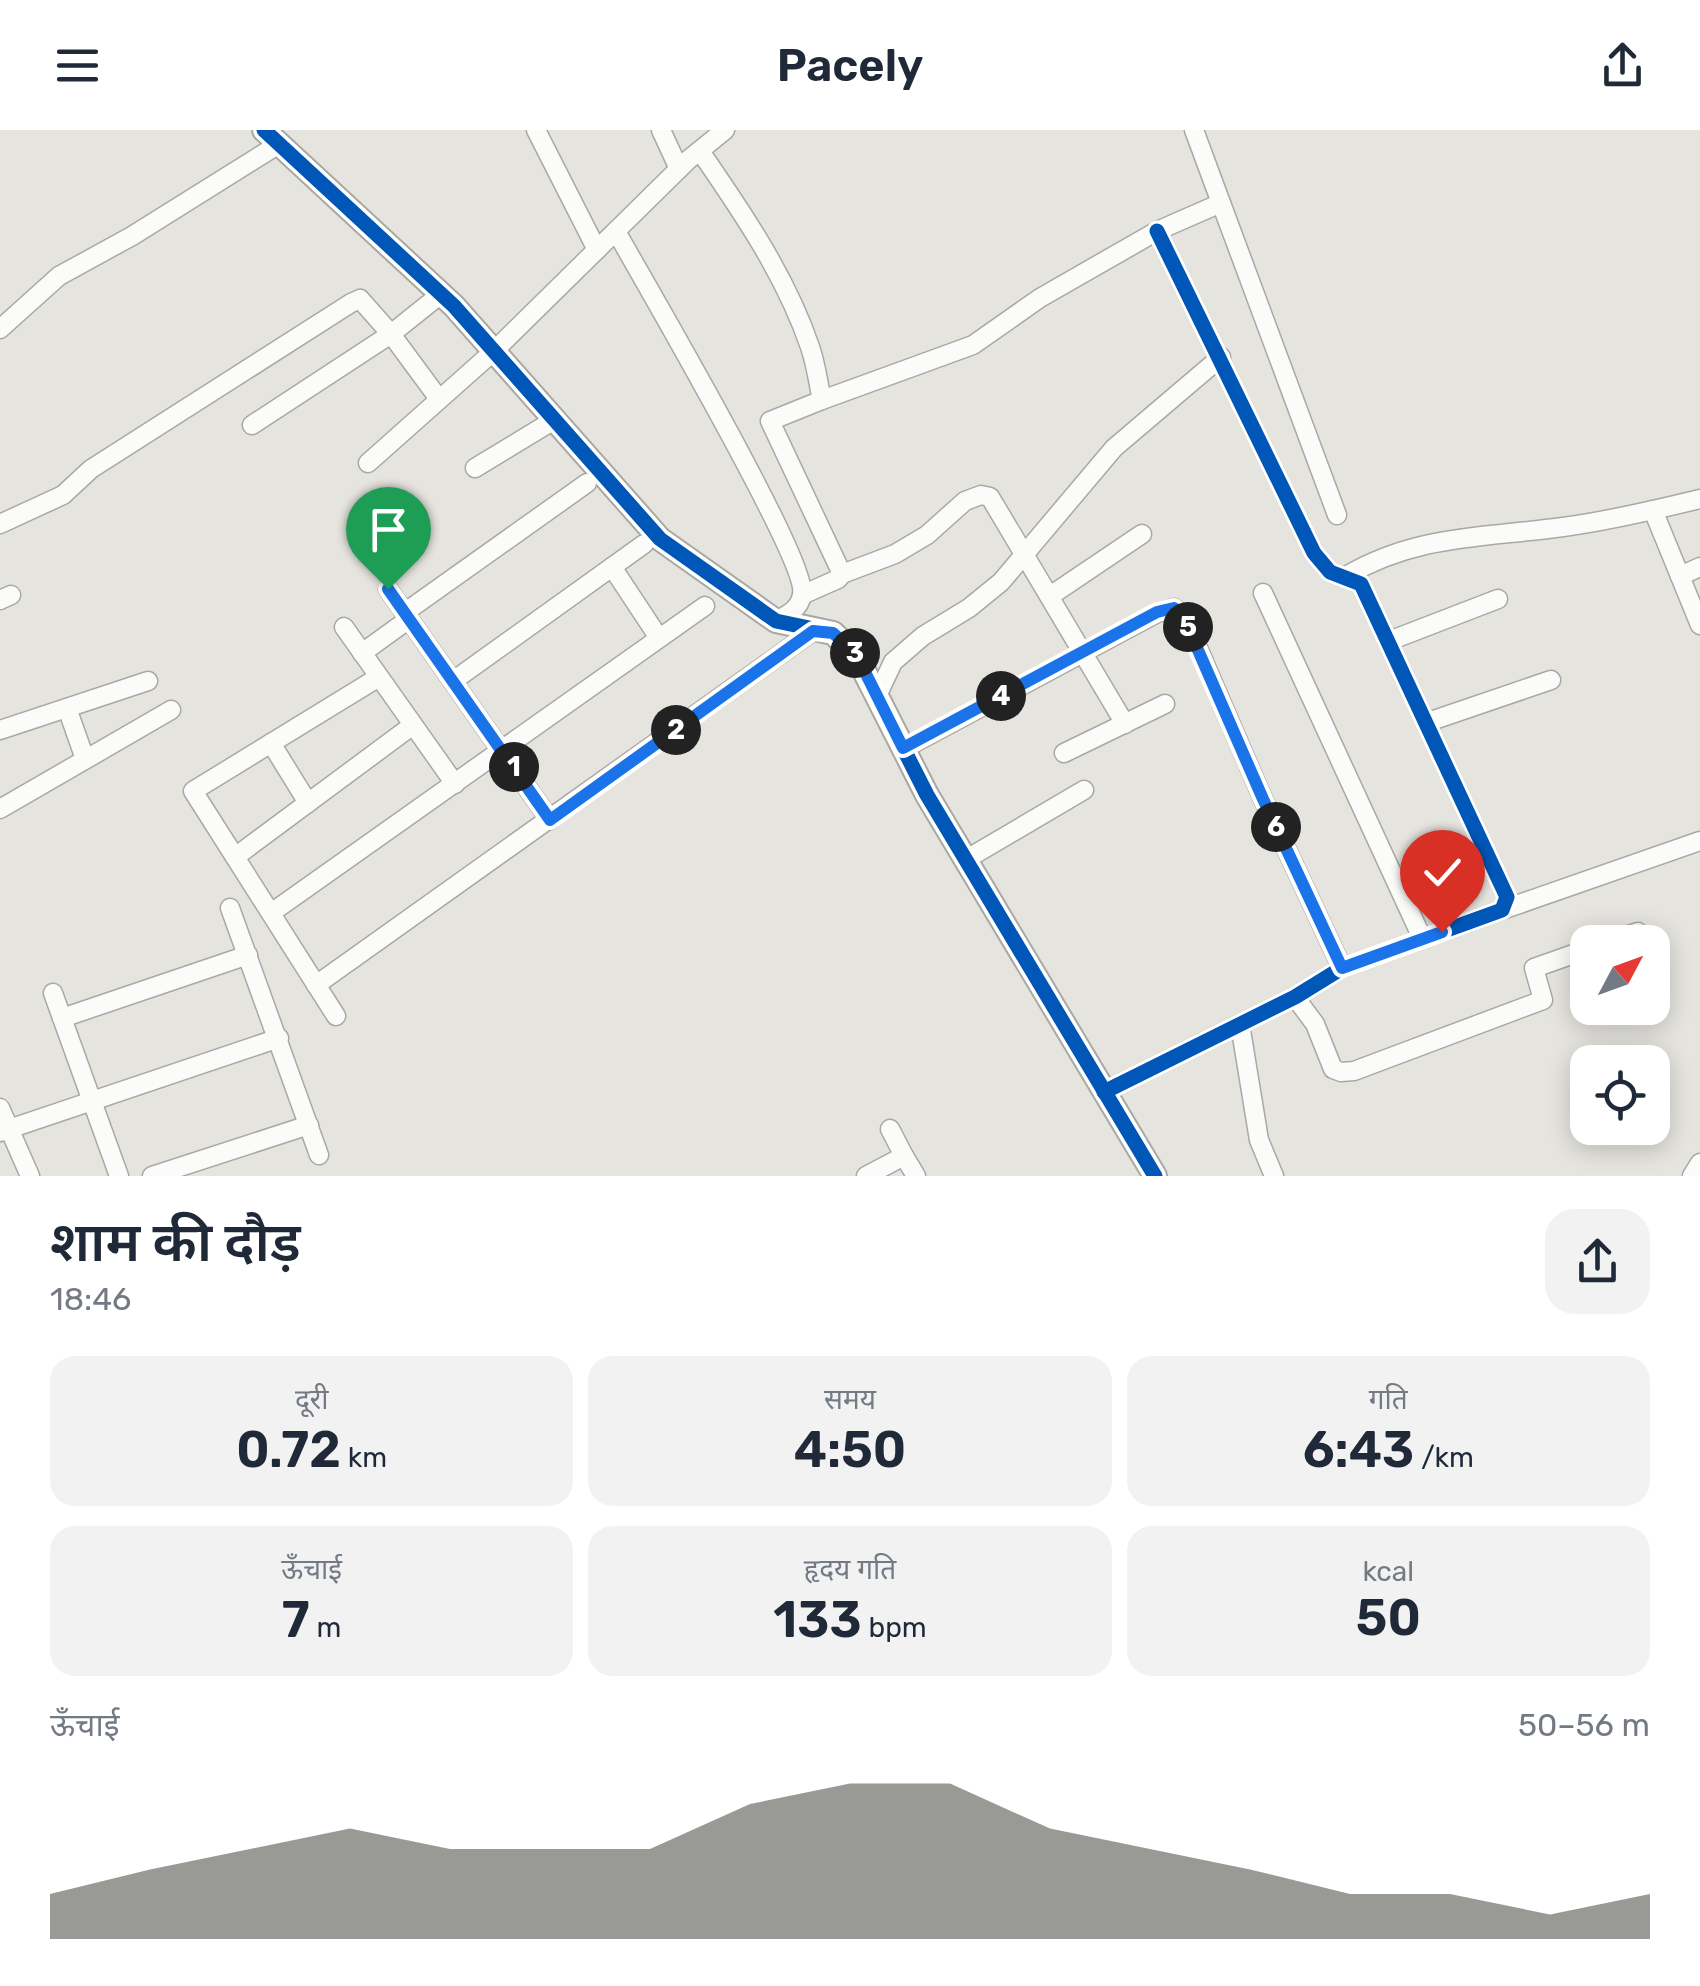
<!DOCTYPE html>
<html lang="hi">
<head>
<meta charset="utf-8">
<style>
  body { margin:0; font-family:Rubik,"Noto Sans Devanagari",sans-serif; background:#f2f2f3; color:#1f2937; height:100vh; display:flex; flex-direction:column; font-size:38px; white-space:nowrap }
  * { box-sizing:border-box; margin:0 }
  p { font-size:32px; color:#747a83 }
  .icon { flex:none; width:55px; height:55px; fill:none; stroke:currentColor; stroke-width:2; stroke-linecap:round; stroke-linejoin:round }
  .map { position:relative; height:1046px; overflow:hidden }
  .sheet { display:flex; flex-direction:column; background:#fff; flex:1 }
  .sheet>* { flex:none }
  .needle { width:65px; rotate:49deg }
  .fabs { position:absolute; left:1570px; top:795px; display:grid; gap:20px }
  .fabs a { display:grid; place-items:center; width:100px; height:100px; border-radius:20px; background:#fff; box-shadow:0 5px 25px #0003; font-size:50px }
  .pin { position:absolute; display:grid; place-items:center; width:85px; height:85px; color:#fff; margin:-102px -42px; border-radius:50% 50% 50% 0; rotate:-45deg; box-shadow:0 0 10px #0007 }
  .pin .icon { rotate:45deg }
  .km { position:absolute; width:50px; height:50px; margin:-25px; border-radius:50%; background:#222; color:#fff; font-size:28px; line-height:50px; text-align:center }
  .round { display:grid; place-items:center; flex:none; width:105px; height:105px; border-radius:30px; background:#f2f2f3 }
  .summary { display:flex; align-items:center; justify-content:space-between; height:170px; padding:0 50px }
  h1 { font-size:55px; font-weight:600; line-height:75px }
  .figures { display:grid; grid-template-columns:repeat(3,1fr); gap:15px; height:170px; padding:10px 50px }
  .figures div { display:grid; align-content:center; border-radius:25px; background:#f2f2f3; text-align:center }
  .figures b { font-size:50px; font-weight:600 }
  .figures small { font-size:28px; font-weight:400 }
  .figures p { font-size:28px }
  .chart { height:280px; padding:20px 50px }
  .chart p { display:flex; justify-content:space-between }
  .chart svg { width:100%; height:180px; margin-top:10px; fill:#6e6e6a; opacity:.7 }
  header { display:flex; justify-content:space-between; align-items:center; height:130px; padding:0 50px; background:#fff; font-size:45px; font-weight:600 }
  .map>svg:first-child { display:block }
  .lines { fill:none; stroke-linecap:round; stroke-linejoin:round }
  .street-casing { stroke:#a8a8a4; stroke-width:21 }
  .secondary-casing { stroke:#a8a8a4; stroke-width:26 }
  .street { stroke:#fbfbfa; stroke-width:18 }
  .secondary { stroke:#fbfbfa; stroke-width:22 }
  .cycleway-casing { stroke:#fff; stroke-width:21 }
  .cycleway { stroke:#0057b8; stroke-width:15 }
  .route-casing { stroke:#fff; stroke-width:20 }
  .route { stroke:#1a73e8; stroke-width:12 }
</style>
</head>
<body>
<header><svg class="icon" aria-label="menu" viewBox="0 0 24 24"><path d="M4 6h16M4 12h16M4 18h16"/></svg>Pacely<svg class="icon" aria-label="share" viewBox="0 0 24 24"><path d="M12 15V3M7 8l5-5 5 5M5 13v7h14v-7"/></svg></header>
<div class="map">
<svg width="1700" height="1046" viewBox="0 0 1700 1046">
  <rect width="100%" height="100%" fill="#e5e4df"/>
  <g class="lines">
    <defs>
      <g id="street">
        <polyline points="536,0 597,120"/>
        <polyline points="661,0 679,39"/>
        <path d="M 700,21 C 742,82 786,146 810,217 C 816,234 818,252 822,270 L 973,215 L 1040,168 L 1157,101 L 1221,73 L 1194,0"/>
        <polyline points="1221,73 1337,385"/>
        <path d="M 616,101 C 643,150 809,432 802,465 C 799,480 787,485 776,491"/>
        <polyline points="0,199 59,146 132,106 279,14"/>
        <polyline points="252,295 391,204 439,269"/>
        <polyline points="368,333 494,221 688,30 725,0"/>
        <polyline points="475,338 554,290"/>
        <polyline points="1653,380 1700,495"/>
        <polyline points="0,394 63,365 91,339 351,173 360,169 391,204 441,164"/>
        <polyline points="612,437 659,508"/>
        <polyline points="842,444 895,424 927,405 965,371 981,365 990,367 1125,594"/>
        <path d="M 1346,446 C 1418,404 1484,408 1563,397 C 1609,391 1655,380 1700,369"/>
        <polyline points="1680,446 1700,437"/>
        <polyline points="388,459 550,690"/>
        <polyline points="1263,463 1422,808"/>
        <polyline points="802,465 838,449 842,444 770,291 822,270"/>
        <polyline points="1050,466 1142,404"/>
        <polyline points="0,470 11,465"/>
        <polyline points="404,483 587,353"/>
        <polyline points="344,497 455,654"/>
        <polyline points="1389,511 1498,469"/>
        <polyline points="362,523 409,489"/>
        <polyline points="453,551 644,414"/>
        <polyline points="877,566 893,532 923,506 969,478 1001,452 1114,318 1221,227"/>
        <polyline points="67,578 85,629"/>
        <polyline points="1428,592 1551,550"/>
        <polyline points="0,600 148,551"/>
        <polyline points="271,613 308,673"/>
        <polyline points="903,619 1157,483 1174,478 1185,488 1263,669 1342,838"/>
        <polyline points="1064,623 1165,574"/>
        <polyline points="0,679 171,580"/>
        <polyline points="235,727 413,595"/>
        <polyline points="965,730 1084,660"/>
        <polyline points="230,778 319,1025"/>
        <polyline points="1502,780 1700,711"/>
        <polyline points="271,783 705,476"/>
        <polyline points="1607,812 1638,802"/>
        <polyline points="316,855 813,501"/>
        <polyline points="53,863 119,1046"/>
        <polyline points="1295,867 1315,894 1333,939 1341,942 1354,941 1543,870 1534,838 1588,819"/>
        <polyline points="336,886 193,661 379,547"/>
        <polyline points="62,888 248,825"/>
        <polyline points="1240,894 1259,1010 1274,1046"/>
        <polyline points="1104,962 1295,867 1342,838 1502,780 1507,767 1361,454 1330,442 1314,423 1157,101"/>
        <polyline points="0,978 30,1046"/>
        <polyline points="890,999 904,1026"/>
        <polyline points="0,1002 279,908"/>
        <polyline points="152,1046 309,995"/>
        <polyline points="866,1046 904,1026 916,1046"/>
        <polyline points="1692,1046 1700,1033"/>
      </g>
      <polyline id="secondary" points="264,0 454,176 660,409 776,491 833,503 856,525 927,665 1155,1046"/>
    </defs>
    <use href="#street" class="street-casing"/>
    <use href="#secondary" class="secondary-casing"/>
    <use href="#street" class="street"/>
    <use href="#secondary" class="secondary"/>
    <defs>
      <g id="cycleway">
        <polyline points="264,0 454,176 660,409 776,491 833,503 856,525 927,665 1155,1046"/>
        <polyline points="1104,962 1295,867 1342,838 1502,780 1507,767 1361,454 1330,442 1314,423 1157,101"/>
      </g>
    </defs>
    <use href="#cycleway" class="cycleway-casing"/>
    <use href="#cycleway" class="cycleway"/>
  </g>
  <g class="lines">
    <defs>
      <polyline id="route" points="388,459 550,690 813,501 833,503 856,524 903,618 1157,482 1174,478 1184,488 1263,669 1342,838 1442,802"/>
    </defs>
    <use href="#route" class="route-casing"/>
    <use href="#route" class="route"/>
  </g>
</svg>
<div class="fabs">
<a><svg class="needle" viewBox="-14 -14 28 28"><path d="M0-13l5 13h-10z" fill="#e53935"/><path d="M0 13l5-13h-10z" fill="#747a83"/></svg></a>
<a><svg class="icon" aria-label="locate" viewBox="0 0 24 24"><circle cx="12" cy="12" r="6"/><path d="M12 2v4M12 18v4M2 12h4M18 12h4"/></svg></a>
</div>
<div class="pin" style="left:388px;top:459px;background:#1e9e55"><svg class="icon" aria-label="arrive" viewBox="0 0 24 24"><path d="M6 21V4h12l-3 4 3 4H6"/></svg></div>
<div class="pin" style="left:1442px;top:802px;background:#d93025"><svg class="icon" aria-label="check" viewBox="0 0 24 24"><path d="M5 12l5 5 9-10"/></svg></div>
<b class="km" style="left:514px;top:637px">1</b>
<b class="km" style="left:676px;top:600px">2</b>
<b class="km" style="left:855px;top:523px">3</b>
<b class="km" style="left:1001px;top:566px">4</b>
<b class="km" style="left:1188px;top:497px">5</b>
<b class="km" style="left:1276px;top:697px">6</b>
</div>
<section class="sheet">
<div class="summary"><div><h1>शाम की दौड़</h1><p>18:46</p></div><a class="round"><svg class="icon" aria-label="share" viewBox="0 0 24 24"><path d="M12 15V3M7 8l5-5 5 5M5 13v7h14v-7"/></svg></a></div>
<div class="figures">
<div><p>दूरी</p><b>0.72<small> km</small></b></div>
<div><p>समय</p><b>4:50</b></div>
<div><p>गति</p><b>6:43<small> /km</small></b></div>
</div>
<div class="figures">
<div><p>ऊँचाई</p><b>7<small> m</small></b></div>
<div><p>हृदय गति</p><b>133<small> bpm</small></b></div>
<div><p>kcal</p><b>50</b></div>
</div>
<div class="chart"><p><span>ऊँचाई</span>50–56 m</p>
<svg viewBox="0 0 160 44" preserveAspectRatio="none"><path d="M0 44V33L10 27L20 22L30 17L40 22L50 22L60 22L70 11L80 6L90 6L100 17L110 22L120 27L130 33L140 33L150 38L160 33V44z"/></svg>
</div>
</section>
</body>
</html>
